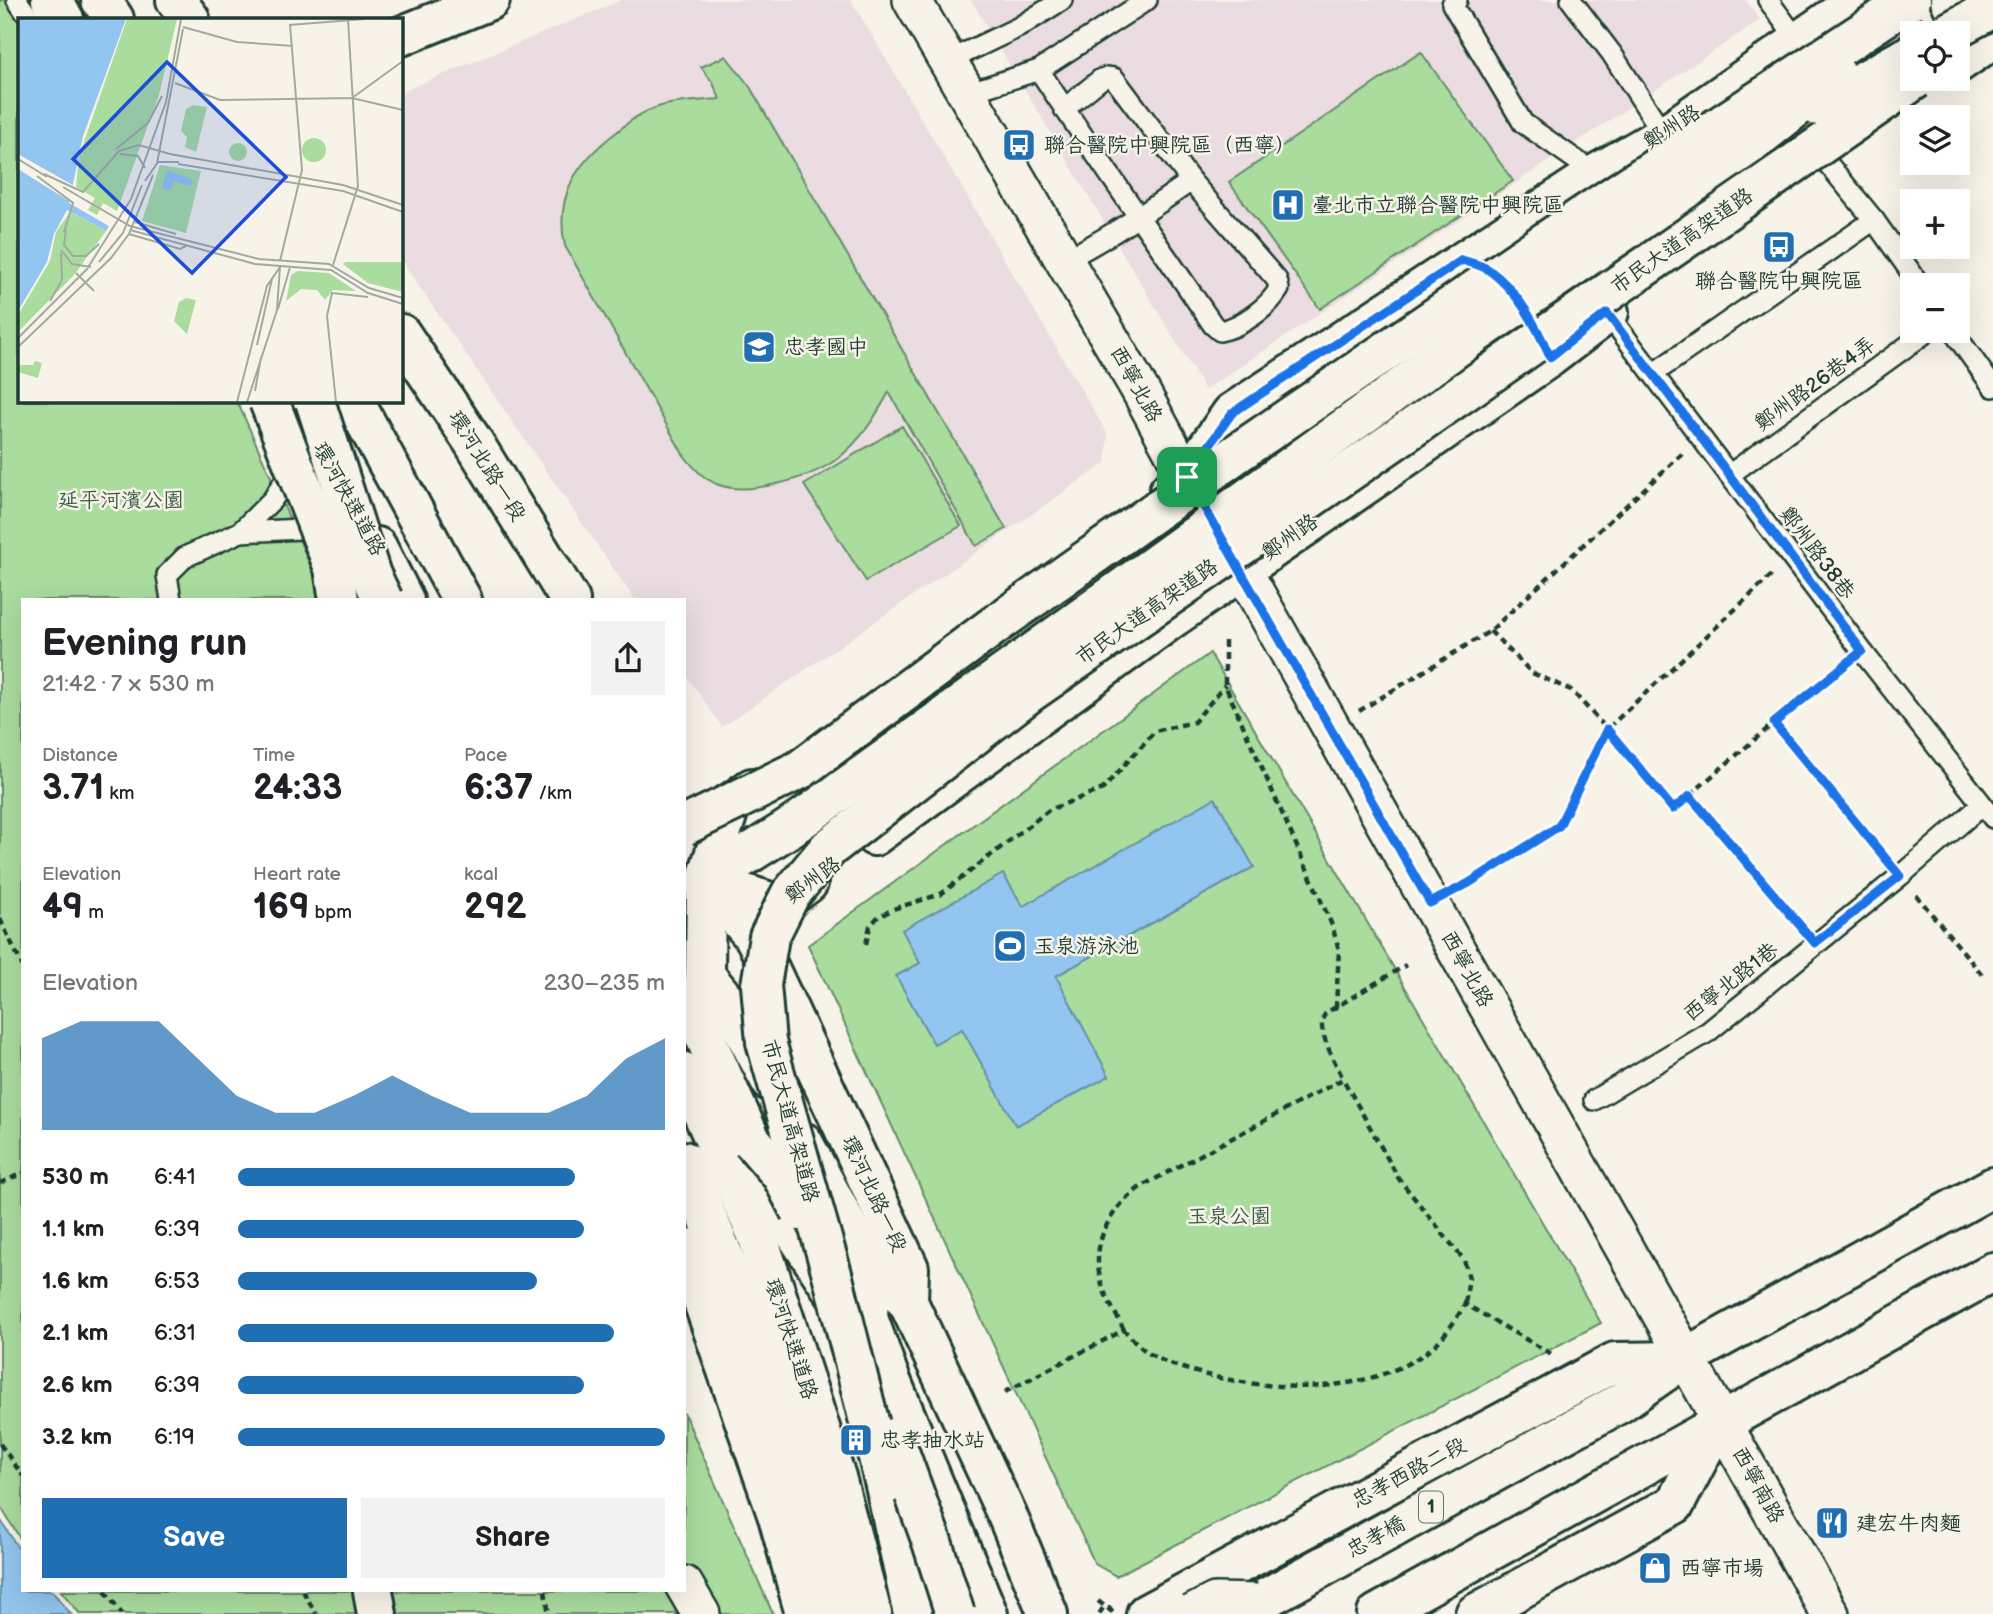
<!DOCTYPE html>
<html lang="en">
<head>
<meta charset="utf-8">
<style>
  body { margin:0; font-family:"Balsamiq Sans","LXGW WenKai TC",sans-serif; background:#f2f2f2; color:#202124; height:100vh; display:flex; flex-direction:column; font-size:26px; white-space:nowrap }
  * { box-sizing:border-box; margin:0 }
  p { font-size:23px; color:#757577 }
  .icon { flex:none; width:38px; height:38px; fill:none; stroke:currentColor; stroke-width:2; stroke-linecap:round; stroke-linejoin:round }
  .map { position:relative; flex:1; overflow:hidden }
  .drawer { position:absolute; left:21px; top:598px; width:665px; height:994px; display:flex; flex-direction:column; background:#fff; border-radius:0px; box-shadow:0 7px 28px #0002 }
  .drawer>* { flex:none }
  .controls { position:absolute; left:1900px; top:21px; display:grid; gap:14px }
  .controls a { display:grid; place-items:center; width:70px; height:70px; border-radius:0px; background:#fff; box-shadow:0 7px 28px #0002; font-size:35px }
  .pin { position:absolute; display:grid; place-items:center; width:60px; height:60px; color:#fff; margin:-30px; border-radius:14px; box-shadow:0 4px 10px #0006 }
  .round { display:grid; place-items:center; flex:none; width:74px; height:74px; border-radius:0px; background:#f2f2f2 }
  .summary { display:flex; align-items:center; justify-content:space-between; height:119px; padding:0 21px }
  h1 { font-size:38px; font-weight:700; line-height:52px }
  .stats { display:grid; grid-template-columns:repeat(3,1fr); gap:10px; height:119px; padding:7px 21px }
  .stats div { display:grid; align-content:center }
  .stats b { font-size:35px; font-weight:700 }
  .stats small { font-size:19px; font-weight:400 }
  .stats p { font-size:19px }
  .chart { height:196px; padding:14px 21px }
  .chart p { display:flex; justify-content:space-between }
  .chart svg { width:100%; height:126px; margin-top:7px; fill:#1f6fb2; opacity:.7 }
  .primary-button { display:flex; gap:14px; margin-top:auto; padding:14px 21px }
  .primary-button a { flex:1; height:80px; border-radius:0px; background:#1f6fb2; color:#fff; font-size:28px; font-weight:700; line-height:80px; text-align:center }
  .primary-button a+a { background:#f2f2f2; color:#202124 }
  ul { padding:0 21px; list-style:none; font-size:23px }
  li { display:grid; grid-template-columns:112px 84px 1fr; align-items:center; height:52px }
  li i { height:18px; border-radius:9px; background:#1f6fb2 }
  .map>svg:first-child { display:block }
  .built { fill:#eadce0 }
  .green { fill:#aadc9e; stroke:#648c69; stroke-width:2 }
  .water { fill:#92c5ef; stroke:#648fa4; stroke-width:2 }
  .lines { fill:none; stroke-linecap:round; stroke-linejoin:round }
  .lane-casing { stroke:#1f3d34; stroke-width:24 }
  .street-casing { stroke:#1f3d34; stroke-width:42 }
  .secondary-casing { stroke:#1f3d34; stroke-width:44 }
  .primary-casing { stroke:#1f3d34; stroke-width:44 }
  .highway-casing { stroke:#1f3d34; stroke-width:44 }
  .path { stroke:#1f3d34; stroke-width:4.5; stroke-dasharray:7 5; stroke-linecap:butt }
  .lane { stroke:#f7f3e8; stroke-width:19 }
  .street { stroke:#f7f3e8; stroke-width:37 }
  .secondary { stroke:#f7f3e8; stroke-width:38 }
  .primary { stroke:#f7f3e8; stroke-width:38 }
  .highway { stroke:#f7f3e8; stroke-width:38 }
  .street-bridge-casing { stroke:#1f3d34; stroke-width:42; stroke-linecap:butt }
  .highway-bridge-casing { stroke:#1f3d34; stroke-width:44; stroke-linecap:butt }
  .path-bridge { stroke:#1f3d34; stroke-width:4.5; stroke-dasharray:7 5; stroke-linecap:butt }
  .street-bridge { stroke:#f7f3e8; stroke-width:37 }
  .highway-bridge { stroke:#f7f3e8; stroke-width:38 }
  .route-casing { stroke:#fff; stroke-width:14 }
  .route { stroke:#1a73e8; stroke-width:9 }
  .labels { text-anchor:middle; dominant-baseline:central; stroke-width:5; stroke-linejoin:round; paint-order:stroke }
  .shield { fill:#f7f3e8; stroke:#60746a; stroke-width:2 }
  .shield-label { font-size:19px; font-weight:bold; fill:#1f3d34 }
  .street-label { font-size:21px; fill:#1f3d34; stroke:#f7f3e8 }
  .poi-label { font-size:21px; fill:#1f3d34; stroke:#f7f3e8; text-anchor:start }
  .park-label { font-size:21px; fill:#3b5d49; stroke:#f7f3e8 }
  .inset-road { fill:none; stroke:#a1aaa0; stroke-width:2 }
  .view { fill:#1d4ed8; fill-opacity:0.15; stroke:#1d4ed8; stroke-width:3.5 }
  .inset-edge { fill:none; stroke:#1f3d34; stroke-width:3.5 }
</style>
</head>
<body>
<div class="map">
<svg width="1993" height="1614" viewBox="0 0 1993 1614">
  <rect width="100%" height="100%" fill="#f7f3e8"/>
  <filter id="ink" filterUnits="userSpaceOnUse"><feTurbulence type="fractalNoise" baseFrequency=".0143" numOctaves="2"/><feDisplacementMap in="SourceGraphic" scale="14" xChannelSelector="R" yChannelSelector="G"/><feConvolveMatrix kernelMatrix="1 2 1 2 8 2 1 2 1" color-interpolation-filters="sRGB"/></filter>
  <g filter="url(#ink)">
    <g class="built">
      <polygon points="622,0 851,0 1108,435 1106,463 722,727 684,672 684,600 635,600 401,260 401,92"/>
      <polygon points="971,0 1746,0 1760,20 1205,390"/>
    </g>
    <g class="green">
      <polygon points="0,0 6,0 19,22 19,401 237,401 326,600 23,600 23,1543 0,1506"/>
      <polygon points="1421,52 1513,181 1320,309 1229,182"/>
      <path d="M 726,56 L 750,87 L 1006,529 L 976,546 L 889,392 C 876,416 860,442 837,459 C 812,478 749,496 719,485 C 703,479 693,467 683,454 L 565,246 C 554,194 578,161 618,131 C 628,122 643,112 655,108 C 675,101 699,101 720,99 L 713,83 L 701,67 Z"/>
      <polygon points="902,426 961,526 866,581 804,485"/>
      <polygon points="1210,653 1601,1323 1116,1576 1095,1564 808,945"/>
      <polygon points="684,1413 773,1614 80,1614 61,1591 684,1591"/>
    </g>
    <g class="water">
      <polygon points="1215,798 1254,867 1056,976 1109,1076 1016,1126 962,1029 934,1044 896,976 920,963 902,930 1003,874 1023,906"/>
      <polygon points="0,1519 23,1556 23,1591 52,1591 71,1614 0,1614"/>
    </g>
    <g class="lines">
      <defs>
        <g id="lane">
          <polyline points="17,0 30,19"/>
          <polyline points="1457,0 1452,4 1523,123 1596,174"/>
          <polyline points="1571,0 1612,54 1664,135"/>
          <polyline points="1768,0 1798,41"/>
          <polyline points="948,61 1019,27 1062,0"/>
          <path d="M 1039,70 C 1095,156 1156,240 1213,325 L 1220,331 C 1241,327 1268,308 1279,289 L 1277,280 L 1191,181 L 1114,78 L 1108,77 L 1101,79 L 1064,109"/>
          <polyline points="967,93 1039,70 1147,0"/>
          <polyline points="1824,159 1874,220 1920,285"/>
          <path d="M 1065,260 C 1110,237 1150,210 1191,181"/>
          <polyline points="1607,313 1862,651 1993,818"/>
          <polyline points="1953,331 1993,387"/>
          <polyline points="1654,373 1874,220"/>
          <polyline points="1729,475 1928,331"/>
          <polyline points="240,532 301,529 322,535"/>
          <polyline points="171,600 167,575 185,557 240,532 273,499 290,472 292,462"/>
          <polyline points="1594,1100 1708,1032 1900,876 1982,805"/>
        </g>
        <g id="street">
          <polyline points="912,0 1140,390 1187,477 1243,571 1830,1614"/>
          <polyline points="684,1585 701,1614"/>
        </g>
        <g id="secondary">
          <polyline points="176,0 190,19"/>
          <path d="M 1950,0 C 1957,18 1975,24 1993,26"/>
          <polyline points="401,36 490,0"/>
          <polyline points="1958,63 1993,39"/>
          <polyline points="401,334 474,443 570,600"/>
          <polyline points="1169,491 1187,477 1232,413 1596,174 1664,135 1858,0"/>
          <polyline points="752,788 731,803 706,881 705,975 731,1007 771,1082"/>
          <polyline points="874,836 1174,617 1550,357 1609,312"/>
          <polyline points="706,881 779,905 808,883"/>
          <polyline points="706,881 755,938 909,1268 908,1302 1007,1515 1048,1614"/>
          <polyline points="803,1142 870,1268 908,1302"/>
          <polyline points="1146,1614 1615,1362 1679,1361"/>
          <polyline points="1475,1614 1675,1504 1715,1427"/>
        </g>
        <g id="primary">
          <polyline points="1244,1614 1257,1603 1620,1403 1686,1357 1993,1187"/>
          <polyline points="1377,1614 1993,1272"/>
        </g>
        <g id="highway">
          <polyline points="51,0 64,19"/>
          <polyline points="101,0 114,19"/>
          <polyline points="291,401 327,458"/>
          <polyline points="354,401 462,600"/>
          <polyline points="377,547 404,600"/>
          <polyline points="706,881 791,827"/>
          <polyline points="705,975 699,1024 788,1222 889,1376"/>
          <polyline points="684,1072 757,1235 836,1477 872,1614"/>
          <polyline points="684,1161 732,1276 793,1447 841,1614"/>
          <polyline points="684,1247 778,1517 805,1614"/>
          <polyline points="870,1268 868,1318 889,1376 988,1614"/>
          <polyline points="885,1485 913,1614"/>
          <polyline points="373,1591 377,1614"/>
        </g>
      </defs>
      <use href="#lane" class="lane-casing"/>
      <use href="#street" class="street-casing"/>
      <use href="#secondary" class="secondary-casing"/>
      <use href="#primary" class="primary-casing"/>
      <use href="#highway" class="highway-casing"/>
      <g class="path">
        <polyline points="1490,631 1532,673 1571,690 1607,729 1673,809 1690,796 1801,926"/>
        <polyline points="1225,641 1225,685 1331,923 1339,949 1336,1007 1406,965"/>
        <polyline points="1843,667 1774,723 1886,859"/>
        <polyline points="1359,711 1490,631 1682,454"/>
        <polyline points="1690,795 1774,723"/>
        <polyline points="1459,888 1559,826 1607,729 1773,574"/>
        <polyline points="1916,895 1985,978"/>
        <polyline points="0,919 23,967"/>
        <polyline points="866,944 870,926 877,918 893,909 941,894 1049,810 1103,789 1155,731 1194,722 1225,685"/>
        <path d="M 1336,1007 C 1331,1010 1325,1012 1323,1018 C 1317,1032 1337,1065 1343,1079"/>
        <polyline points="0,1183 23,1173"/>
        <path d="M 1124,1330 C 1117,1315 1107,1301 1102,1285 C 1089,1245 1109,1209 1142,1186 L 1343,1079 L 1399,1179 L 1464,1260 L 1469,1278 L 1465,1304"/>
        <path d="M 1005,1392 L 1124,1330 C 1133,1339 1141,1349 1152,1355 C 1168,1365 1189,1370 1207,1375 C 1273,1391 1355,1395 1416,1359 C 1439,1346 1452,1326 1465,1304 L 1553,1355"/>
        <polyline points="0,1444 23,1476"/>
        <polyline points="105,1591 122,1614"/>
        <polyline points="303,1591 316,1614"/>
        <polyline points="545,1591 549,1614"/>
        <polyline points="1098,1601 1111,1611"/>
      </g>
      <use href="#lane" class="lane"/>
      <use href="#street" class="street"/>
      <use href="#secondary" class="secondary"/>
      <use href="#primary" class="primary"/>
      <use href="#highway" class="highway"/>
      <defs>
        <polyline id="street-bridge" points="1192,1614 1215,1602 1257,1603"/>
        <g id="highway-bridge">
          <polyline points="1947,33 1993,8"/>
          <polyline points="1818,106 1913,53"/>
          <polyline points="269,401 334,568 339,600"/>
          <polyline points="315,401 371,575 383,600"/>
          <polyline points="684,826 801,769 992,627 1236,454 1580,218 1911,0"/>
          <polyline points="791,827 1475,334 1752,143 1837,75"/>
          <polyline points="752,1141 782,1176 800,1211"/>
          <polyline points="894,1438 932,1542 955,1614"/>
          <polyline points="885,1485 832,1274 766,1042 761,985 769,937 790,895 829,848 1028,694 1916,79"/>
        </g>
      </defs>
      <use href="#street-bridge" class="street-bridge-casing"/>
      <use href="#highway-bridge" class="highway-bridge-casing"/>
      <polyline class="path-bridge" points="1099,1614 1103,1608 1109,1608 1113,1613"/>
      <use href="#street-bridge" class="street-bridge"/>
      <use href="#highway-bridge" class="highway-bridge"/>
    </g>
  </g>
  <g class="lines" filter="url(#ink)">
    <defs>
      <path id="route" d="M 1462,260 C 1471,263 1482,265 1489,270 C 1518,291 1536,325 1550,357 L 1607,313 L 1862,651 L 1774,723 L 1900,876 L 1815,943 L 1690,796 L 1673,809 L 1607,729 L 1559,826 L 1469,883 L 1430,903 L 1187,477 L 1232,413 Z"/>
    </defs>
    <use href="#route" class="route-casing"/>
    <use href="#route" class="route"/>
  </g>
  <defs>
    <symbol id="bus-square" viewBox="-11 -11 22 22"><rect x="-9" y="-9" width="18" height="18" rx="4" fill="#1f6fb2" stroke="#f7f3e8"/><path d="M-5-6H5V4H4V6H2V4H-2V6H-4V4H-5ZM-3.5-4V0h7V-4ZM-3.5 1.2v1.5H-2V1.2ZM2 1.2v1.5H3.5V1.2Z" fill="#fff"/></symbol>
    <symbol id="hospital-square" viewBox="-11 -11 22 22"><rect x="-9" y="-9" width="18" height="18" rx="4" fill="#1f6fb2" stroke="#f7f3e8"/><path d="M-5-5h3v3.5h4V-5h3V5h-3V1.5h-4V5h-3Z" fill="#fff"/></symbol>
    <symbol id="school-square" viewBox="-11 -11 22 22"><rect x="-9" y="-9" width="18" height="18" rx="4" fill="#1f6fb2" stroke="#f7f3e8"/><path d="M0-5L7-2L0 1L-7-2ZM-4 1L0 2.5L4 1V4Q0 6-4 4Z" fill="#fff"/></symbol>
    <symbol id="stadium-square" viewBox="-11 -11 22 22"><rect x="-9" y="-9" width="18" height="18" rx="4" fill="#1f6fb2" stroke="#f7f3e8"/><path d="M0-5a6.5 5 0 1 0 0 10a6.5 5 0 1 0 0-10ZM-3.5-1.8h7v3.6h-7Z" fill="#fff"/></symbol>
    <symbol id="building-square" viewBox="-11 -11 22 22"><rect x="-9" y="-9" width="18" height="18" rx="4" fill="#1f6fb2" stroke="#f7f3e8"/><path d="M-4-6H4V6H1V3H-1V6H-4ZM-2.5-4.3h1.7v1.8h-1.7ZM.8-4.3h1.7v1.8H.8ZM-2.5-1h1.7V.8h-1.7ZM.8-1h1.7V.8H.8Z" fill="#fff"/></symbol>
    <symbol id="restaurant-square" viewBox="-11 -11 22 22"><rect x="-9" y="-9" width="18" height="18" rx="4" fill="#1f6fb2" stroke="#f7f3e8"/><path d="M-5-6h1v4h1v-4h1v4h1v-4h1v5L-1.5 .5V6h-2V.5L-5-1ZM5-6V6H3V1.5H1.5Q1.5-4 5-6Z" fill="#fff"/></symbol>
    <symbol id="shop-square" viewBox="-11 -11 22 22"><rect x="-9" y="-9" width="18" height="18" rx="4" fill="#1f6fb2" stroke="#f7f3e8"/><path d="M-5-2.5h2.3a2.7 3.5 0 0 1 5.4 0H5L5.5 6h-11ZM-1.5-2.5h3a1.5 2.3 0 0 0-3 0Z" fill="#fff"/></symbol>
  </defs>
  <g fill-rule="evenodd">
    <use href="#bus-square" x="1000" y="126" width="38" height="38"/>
    <use href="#hospital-square" x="1269" y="186" width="38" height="38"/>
    <use href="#bus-square" x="1760" y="228" width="38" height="38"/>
    <use href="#school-square" x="740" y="328" width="38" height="38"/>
    <use href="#stadium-square" x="991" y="927" width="38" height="38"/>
    <use href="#building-square" x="837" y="1421" width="38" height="38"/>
    <use href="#restaurant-square" x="1813" y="1504" width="38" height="38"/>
    <use href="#shop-square" x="1636" y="1549" width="38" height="38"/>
  </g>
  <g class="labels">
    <rect class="shield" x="1419" y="1491.5" width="24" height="31" rx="5"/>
    <g class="shield-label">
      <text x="1431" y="1507">1</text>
    </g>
    <g class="street-label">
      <text transform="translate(1672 127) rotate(-33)">鄭州路</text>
      <text transform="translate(1682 241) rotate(-35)">市民大道高架道路</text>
      <text transform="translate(1136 384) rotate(61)">西寧北路</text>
      <text transform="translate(1815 384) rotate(-36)">鄭州路26巷4弄</text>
      <text transform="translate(487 466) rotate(58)">環河北路一段</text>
      <text transform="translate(349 499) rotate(61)">環河快速道路</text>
      <text transform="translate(1290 537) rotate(-35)">鄭州路</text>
      <text transform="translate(1817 553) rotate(53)">鄭州路38巷</text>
      <text transform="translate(1147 612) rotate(-35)">市民大道高架道路</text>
      <text transform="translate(813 880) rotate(-36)">鄭州路</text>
      <text transform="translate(1467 969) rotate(61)">西寧北路</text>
      <text transform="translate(1731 982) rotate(-38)">西寧北路1巷</text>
      <text transform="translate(790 1121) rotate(75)">市民大道高架道路</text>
      <text transform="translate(874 1194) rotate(65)">環河北路一段</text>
      <text transform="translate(791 1339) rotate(72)">環河快速道路</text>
      <text transform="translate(1409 1473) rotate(-28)">忠孝西路二段</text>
      <text transform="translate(1758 1485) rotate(61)">西寧南路</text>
      <text transform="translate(1376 1537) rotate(-29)">忠孝橋</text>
    </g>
    <g class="poi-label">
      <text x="1044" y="145">聯合醫院中興院區（西寧）</text>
      <text x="1312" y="205">臺北市立聯合醫院中興院區</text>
      <text x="1779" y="281" text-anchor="middle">聯合醫院中興院區</text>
      <text x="784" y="347">忠孝國中</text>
      <text x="1034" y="946">玉泉游泳池</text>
      <text x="880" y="1440">忠孝抽水站</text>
      <text x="1856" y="1523">建宏牛肉麵</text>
      <text x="1680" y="1568">西寧市場</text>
    </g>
    <g class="park-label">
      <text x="121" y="500">延平河濱公園</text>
      <text x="1229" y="1216">玉泉公園</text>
    </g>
  </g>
  <g transform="translate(18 18)">
    <rect width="385" height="385" fill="#f7f3e8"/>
    <path d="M 109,1 L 159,1 L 141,77 L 99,193 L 85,185 L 79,197 L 70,192 L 77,180 L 58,169 L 61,138 ZM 175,87 L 189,89 L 178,134 L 167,129 L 169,119 L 163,113 L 168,91 ZM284 132a12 12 0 1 1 24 0a12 12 0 1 1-24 0ZM211 134a9 9 0 1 1 18 0a9 9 0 1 1-18 0ZM 142,147 L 183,153 L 168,215 L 124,203 ZM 52,194 L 88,213 L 56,257 L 0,314 L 0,297 L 32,243 L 38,214 ZM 328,244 L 384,244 L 385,274 L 350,265 L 325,246 ZM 280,253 L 311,255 L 338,273 L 315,272 L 307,282 L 299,272 L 283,271 L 268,283 L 273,257 ZM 168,280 L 178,282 L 169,316 L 156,303 L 161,284 ZM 17,343 L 24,345 L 20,360 L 0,354 L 1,347 L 15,347 Z" fill="#aadc9e"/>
    <path d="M 0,1 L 108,1 L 65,118 L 51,185 L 91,208 L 88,213 L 49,192 L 36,216 L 29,244 L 0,293 ZM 149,152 L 175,162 L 173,168 L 156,163 L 153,172 L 144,170 Z" fill="#92c5ef"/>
    <path d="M 0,136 L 60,170 L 56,183 L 94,210 L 0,151 Z" fill="#f7f3e8"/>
    <path class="inset-road" d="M 165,9 L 219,24 L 275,28M 157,65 L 202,82 L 334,80 L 385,92M 334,80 L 385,43M 98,131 L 130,105 L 144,78M 102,136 L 120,138 L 127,150M 0,141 L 29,159M 139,145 L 165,11M 160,146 L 325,173 L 385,194M 26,156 L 65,174 L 101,133 L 121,127 L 152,136 L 325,167 L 385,187M 19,158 L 55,185 L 46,214M 127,163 L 140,144 L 161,144M 45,169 L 112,208 L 241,241 L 311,246 L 351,270 L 385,280M 117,204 L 158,216M 48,210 L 46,227 L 55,238 L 68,238 L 81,226M 112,212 L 237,246 L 313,252 L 350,275 L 385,286M 111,216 L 162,231 L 168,228M 43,232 L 54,246 L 73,249M 262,243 L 284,152 L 272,7 L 346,1M 81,244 L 105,215 L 124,167M 315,247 L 340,168 L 330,1M 58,255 L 76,273M 32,283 L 44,262 L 43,235M 260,291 L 272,249M 309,298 L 318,384M 309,298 L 314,275 L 350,279M 0,320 L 69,251 L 113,181 L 148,84 L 163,1M 239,327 L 254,261M 0,329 L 93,240 L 111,216 L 135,157M 237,373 L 243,339M 219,384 L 249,268 L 262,249M 229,384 L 259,292 L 262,248"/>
    <path class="view" d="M 149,44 L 268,159 L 174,255 L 55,141 Z"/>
    <rect width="385" height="385" class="inset-edge"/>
  </g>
</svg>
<div class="controls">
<a><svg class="icon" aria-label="locate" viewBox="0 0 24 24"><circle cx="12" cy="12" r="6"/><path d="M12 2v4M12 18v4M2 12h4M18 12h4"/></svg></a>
<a><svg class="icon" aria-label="layers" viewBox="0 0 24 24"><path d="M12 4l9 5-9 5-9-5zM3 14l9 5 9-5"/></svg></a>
<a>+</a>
<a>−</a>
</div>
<div class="pin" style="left:1187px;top:477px;background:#1e9e55"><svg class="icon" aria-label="arrive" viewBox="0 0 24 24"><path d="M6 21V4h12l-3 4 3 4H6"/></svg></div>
<section class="drawer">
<div class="summary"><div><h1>Evening run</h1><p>21:42 · 7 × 530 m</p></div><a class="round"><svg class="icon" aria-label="share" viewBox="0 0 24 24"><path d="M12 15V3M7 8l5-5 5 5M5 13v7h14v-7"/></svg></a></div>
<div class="stats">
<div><p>Distance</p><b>3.71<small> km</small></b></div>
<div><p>Time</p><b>24:33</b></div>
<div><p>Pace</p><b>6:37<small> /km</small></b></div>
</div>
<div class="stats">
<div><p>Elevation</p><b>49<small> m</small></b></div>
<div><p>Heart rate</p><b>169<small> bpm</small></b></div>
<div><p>kcal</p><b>292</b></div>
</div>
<div class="chart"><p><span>Elevation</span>230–235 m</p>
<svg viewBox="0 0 160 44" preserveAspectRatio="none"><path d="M0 44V12L10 6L20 6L30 6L40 19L50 32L60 38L70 38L80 32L90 25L100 32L110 38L120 38L130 38L140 32L150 19L160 12V44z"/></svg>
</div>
<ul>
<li><b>530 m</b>6:41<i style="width:79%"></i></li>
<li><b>1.1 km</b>6:39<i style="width:81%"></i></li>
<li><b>1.6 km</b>6:53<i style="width:70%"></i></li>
<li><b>2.1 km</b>6:31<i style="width:88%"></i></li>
<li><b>2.6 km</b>6:39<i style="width:81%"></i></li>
<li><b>3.2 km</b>6:19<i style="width:100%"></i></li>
</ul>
<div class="primary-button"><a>Save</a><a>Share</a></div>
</section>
</div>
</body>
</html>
